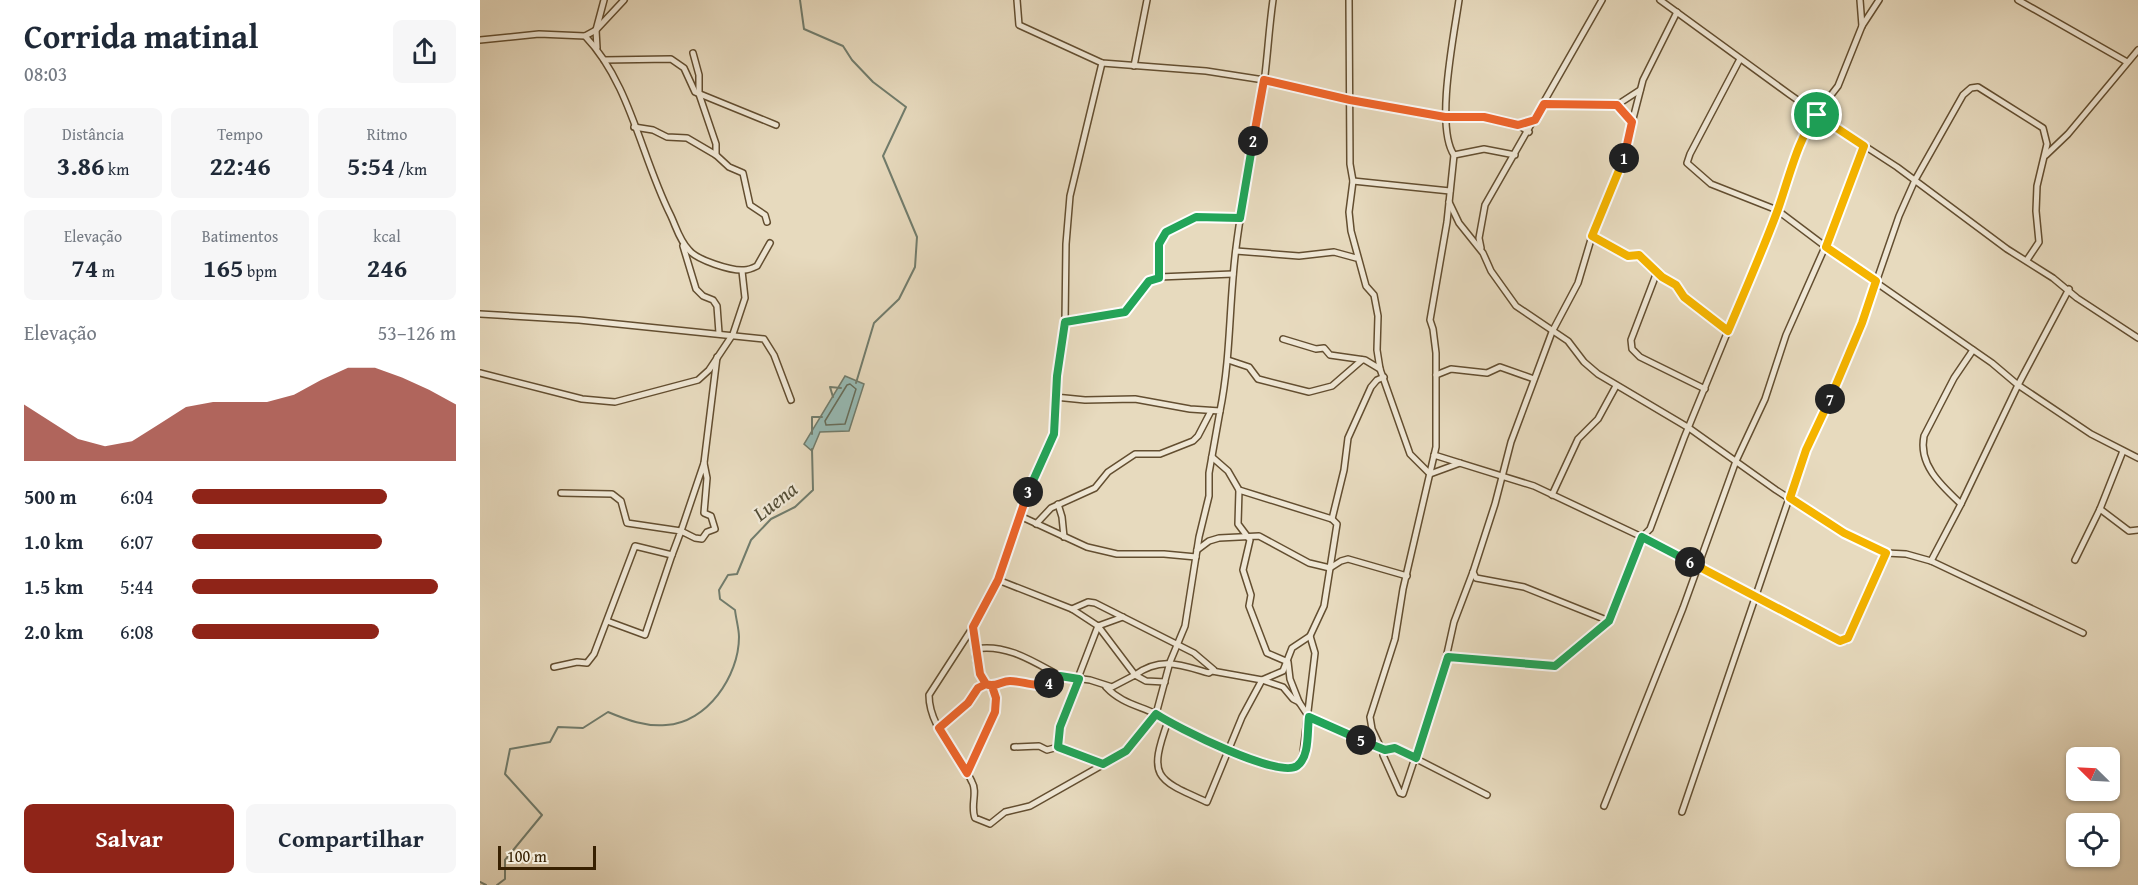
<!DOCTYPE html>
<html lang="pt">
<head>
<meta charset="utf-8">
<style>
  body { margin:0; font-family:"Gentium Book Plus",serif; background:#f6f6f7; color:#1f2937; height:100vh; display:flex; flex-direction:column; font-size:22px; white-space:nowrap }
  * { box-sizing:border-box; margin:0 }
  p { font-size:20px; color:#747a83 }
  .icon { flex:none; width:33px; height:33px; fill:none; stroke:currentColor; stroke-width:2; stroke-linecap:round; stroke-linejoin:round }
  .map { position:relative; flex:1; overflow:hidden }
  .drawer { display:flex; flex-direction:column; background:#fff; width:480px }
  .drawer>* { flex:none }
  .needle { width:39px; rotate:294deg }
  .controls { position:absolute; left:1586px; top:747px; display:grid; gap:12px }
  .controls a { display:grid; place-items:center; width:54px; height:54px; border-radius:9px; background:#fff; box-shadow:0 2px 4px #0004; font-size:30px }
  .scale { position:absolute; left:18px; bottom:15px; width:98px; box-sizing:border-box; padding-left:6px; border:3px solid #372001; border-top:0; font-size:16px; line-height:21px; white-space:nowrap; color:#372001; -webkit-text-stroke:4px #efe7d5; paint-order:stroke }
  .pin { position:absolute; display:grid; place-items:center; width:51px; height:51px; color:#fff; margin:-26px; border:3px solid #fff; border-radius:50%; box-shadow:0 2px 6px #0007 }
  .km { position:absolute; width:30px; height:30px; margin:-15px; border-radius:50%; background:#222; color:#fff; font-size:16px; line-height:30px; text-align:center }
  .round { display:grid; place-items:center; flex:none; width:63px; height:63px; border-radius:9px; background:#f6f6f7 }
  .headline { display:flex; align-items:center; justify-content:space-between; height:102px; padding:0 24px }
  h1 { font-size:33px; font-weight:800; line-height:45px }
  .figures { display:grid; grid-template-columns:repeat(3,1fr); gap:9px; height:102px; padding:6px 24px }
  .figures div { display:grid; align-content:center; border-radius:9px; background:#f6f6f7; text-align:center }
  .figures b { font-size:26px; font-weight:800 }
  .figures small { font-size:16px; font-weight:400 }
  .figures p { font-size:16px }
  .chart { height:168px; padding:12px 24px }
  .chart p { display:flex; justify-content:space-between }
  .chart svg { width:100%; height:108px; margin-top:6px; fill:#8f2418; opacity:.7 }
  .cta { display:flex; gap:12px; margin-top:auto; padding:12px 24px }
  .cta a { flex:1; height:69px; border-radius:9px; background:#8f2418; color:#fff; font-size:24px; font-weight:800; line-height:69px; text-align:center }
  .cta a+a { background:#f6f6f7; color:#1f2937 }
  ul { padding:0 24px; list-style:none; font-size:20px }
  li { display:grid; grid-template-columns:96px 72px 1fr; align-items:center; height:45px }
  li i { height:15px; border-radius:8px; background:#8f2418 }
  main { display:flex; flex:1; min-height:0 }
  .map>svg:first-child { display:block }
  .water { fill:#97bab4; stroke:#717c6c; stroke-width:1.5 }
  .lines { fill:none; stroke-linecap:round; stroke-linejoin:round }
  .shore { stroke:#676d5a; stroke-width:1.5 }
  .stream { stroke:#717c6c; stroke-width:2 }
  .minor-casing { stroke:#634e30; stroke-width:8 }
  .minor { stroke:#efe7d5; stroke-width:5 }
  .split-1-casing { stroke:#fff; stroke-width:12 }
  .split-2-casing { stroke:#fff; stroke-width:12 }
  .split-3-casing { stroke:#fff; stroke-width:12 }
  .split-4-casing { stroke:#fff; stroke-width:12 }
  .split-5-casing { stroke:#fff; stroke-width:12 }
  .split-6-casing { stroke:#fff; stroke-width:12 }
  .split-7-casing { stroke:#fff; stroke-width:12 }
  .split-8-casing { stroke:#fff; stroke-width:12 }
  .split-1 { stroke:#f5b400; stroke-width:8 }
  .split-2 { stroke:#f0652b; stroke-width:8 }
  .split-3 { stroke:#22a559; stroke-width:8 }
  .split-4 { stroke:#f0652b; stroke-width:8 }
  .split-5 { stroke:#22a559; stroke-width:8 }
  .split-6 { stroke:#22a559; stroke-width:8 }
  .split-7 { stroke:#f5b400; stroke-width:8 }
  .split-8 { stroke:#f5b400; stroke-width:8 }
  .labels { text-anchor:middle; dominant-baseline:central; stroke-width:4.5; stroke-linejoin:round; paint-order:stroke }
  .water-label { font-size:21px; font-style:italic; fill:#544e37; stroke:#efe7d5 }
</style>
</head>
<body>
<main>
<section class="drawer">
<div class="headline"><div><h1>Corrida matinal</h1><p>08:03</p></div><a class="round"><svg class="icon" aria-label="share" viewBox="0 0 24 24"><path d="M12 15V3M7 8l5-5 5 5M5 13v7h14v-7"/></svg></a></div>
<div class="figures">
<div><p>Distância</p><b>3.86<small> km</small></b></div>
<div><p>Tempo</p><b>22:46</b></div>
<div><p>Ritmo</p><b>5:54<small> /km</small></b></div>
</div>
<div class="figures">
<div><p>Elevação</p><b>74<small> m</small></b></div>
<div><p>Batimentos</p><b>165<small> bpm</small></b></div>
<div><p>kcal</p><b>246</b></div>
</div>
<div class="chart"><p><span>Elevação</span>53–126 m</p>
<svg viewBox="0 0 160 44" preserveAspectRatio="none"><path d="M0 44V21L10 28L20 35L30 38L40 36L50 29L60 22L70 20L80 20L90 20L100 17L110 11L120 6L130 6L140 10L150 15L160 21V44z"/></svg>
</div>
<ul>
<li><b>500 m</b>6:04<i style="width:74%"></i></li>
<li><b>1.0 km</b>6:07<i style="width:72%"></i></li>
<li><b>1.5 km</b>5:44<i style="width:93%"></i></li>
<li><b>2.0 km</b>6:08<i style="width:71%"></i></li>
</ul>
<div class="cta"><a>Salvar</a><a>Compartilhar</a></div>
</section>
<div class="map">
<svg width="1658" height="885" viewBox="0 0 1658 885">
  <rect width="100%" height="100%" fill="#e7dabe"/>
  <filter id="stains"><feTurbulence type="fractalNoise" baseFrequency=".00333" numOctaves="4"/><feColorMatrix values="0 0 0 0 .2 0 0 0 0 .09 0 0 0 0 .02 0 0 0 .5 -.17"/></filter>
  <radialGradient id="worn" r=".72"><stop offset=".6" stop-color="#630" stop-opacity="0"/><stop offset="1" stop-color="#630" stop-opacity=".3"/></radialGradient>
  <polygon class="water" points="365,376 384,384 369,431 340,432 332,451 324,444"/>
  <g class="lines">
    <polygon class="shore" points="370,384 376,389 365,424 346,425 345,421 367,385"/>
    <g class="stream">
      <polyline points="320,0 324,29 363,46 372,60 393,82 426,107 403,156 437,237 435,267 419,299 394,323 376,383"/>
      <polyline points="353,397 350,387 361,388"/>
      <polyline points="332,434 332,417 342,417"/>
      <polyline points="0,882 6,885"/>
      <path d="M 17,885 L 25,879 L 25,860 L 62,815 L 25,774 L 30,749 L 70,742 L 78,727 L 103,728 L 128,712 C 147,720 166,727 186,725 C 227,723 259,676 259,637 C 259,629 256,619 255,610 L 240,599 L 239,590 L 248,575 L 257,574 L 271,540 L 291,519 L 315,507 L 333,490 L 332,449"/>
    </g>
    <defs>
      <g id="minor">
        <polyline points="537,0 539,25 622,63 726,71 784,80 870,100 965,117 1004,117 1038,125 1049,132"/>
        <polyline points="869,0 870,164 873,181 869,212 871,231 886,286 894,295 898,316 897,350 900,369 930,454 950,474 980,463"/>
        <polyline points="1180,0 1309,94 1326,106 1340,110"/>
        <polyline points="1380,0 1382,26"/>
        <polyline points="1538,0 1647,62"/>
        <polyline points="105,36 116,30 144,0"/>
        <path d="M 0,40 L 59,34 L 105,36 C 150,83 161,156 190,214 C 196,226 199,240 209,250 C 217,260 251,271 264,270 C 269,270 273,268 277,266 L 290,243"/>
        <polyline points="117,48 116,30 124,0"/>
        <polyline points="213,53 219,75 219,94 236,144 236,155"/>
        <polyline points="1260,59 1210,154 1207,163 1231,184 1297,210 1358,256 1512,363 1538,385 1611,434 1658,458"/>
        <polyline points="124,60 191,59 204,68 215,92 296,125"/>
        <polyline points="654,66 667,0"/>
        <polyline points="1064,104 1137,105 1160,90"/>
        <polyline points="1137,105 1152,122"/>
        <polyline points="1337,115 1417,167 1527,249 1573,278 1597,298 1658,338"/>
        <polyline points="1038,125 1055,120"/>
        <polyline points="154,127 173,130 187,137 207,138 236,155 249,167 263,173 270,205 285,215 287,222"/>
        <polyline points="974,155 1004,149 1035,155"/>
        <polyline points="1566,155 1588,134 1658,50"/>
        <polyline points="873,181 970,191"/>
        <polyline points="969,202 979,223 1003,253 1011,271 1036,306 1088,341 1104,362 1118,374 1209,428 1296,490 1363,533 1406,553 1426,554 1451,561 1603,633"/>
        <polyline points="1112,236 1148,256 1159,255 1183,277 1196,285 1204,297 1248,331"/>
        <polyline points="203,246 216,289 223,296 233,300 237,306 239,333"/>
        <polyline points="1001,248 999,238 1005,205 1122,0"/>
        <polyline points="756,251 819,256 854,252 876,258"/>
        <polyline points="1177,272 1151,340 1152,349 1160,357 1225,389"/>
        <polyline points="679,277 679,244 686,232 716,217 760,218"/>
        <polyline points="0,314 99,320 284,339 294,355 311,400"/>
        <polyline points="585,322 645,312 669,281 679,277 753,274"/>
        <polyline points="803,339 836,349 844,348 850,355 885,360 900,369"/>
        <polyline points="748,360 769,367 778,379 829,392 852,386 882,360"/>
        <polyline points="0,373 102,399 135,402 218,380 229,370 253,334 265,298 262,271"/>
        <polyline points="956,375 971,369 1007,373 1020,367 1054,379"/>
        <path d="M 575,397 L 605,400 L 655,399 L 710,409 L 740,411 L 729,473 L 729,496 L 719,537 L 705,626 L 690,662 L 676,714 L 649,747 L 640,755 L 550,806 L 525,812 L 510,824 L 495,818 C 490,806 498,792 492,782 C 479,753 449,728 449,695 L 493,627 L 518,580 L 548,492 L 575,434 L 577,376 L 585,322 L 586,244 L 590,196 L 622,63"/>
        <path d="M 740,411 C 751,357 749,302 756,248 C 762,199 772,152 781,104 C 787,70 788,35 793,0"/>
        <polyline points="954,455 1054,486 1162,537 1360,641 1365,641 1371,633 1406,553"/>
        <polyline points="224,463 237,357"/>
        <polyline points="759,490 758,524 770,540 763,570 771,595 769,606 787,653 808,662 810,679 819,702"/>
        <polyline points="81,493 132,494 141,501 147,523 201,531 215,538 222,539 227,532 235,529 231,516 224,513 227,478 224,463 201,531 192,555"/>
        <polyline points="1072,495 1098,439 1118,419 1136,386"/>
        <polyline points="578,504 582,517 584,537"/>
        <path d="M 1481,504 C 1462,486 1438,465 1444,436 L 1474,378 L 1493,350"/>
        <polyline points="1620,509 1649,531 1658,530"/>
        <polyline points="540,516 607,547 637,554 684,554 716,557"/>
        <polyline points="852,519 864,470 868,438 891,387 897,380 904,377"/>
        <polyline points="556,524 571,508 615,488 628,472 655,454 680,454 713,441 718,436 731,411"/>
        <polyline points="717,550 729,541 739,538 779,536 829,563 850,568 861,561 868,559 927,576"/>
        <polyline points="1595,560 1620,509 1643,451"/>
        <polyline points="1451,561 1481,504 1538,385 1589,289"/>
        <polyline points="993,572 996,578 1044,587 1129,621"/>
        <polyline points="518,580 592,609 618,626 643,617"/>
        <polyline points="592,609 608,602 615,603 714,653 734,670"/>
        <path d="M 618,626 L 655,675 C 681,656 701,665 729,673 L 732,671 L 782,680 L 803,687 L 813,699 L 819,702 L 829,717 L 905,750 L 915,748 L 1007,795"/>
        <polyline points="618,626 583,717 578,736 578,747 623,764"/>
        <path d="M 495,649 C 526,643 554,662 580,676"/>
        <polyline points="968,657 1075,666 1129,621 1162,537 1170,529 1204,438 1291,226 1324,137 1331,121 1358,86 1382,26 1399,0"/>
        <polyline points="74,667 97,662 107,663 114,654 155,546 192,555 165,635 127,621"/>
        <polyline points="512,686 530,681 562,685 580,676 610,680 632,687 655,675 666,681 685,682"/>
        <path d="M 626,687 C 640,702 656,705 674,713 C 709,729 770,768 806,769 C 813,769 818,766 822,761 L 835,653 L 830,636 L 844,606 L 857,524 L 852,519 L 759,490 L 748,471 L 732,457"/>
        <path d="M 688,721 C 668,777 675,779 727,802 L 762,717 L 782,680 L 803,671 L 812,648 L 830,636"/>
        <polyline points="459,728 488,703 498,688 506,684"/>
        <polyline points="534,747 559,746 567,750 578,747"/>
        <path d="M 901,748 L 892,729 L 890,717 L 915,639 L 923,589 L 956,447 L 956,353 L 953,329 L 950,320 L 967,222 L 974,155 C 955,127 974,35 979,0"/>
        <polyline points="905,750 903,755 920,793 923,794 962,676 974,622 993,572 1015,504 1031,442 1072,332 1098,283 1112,236 1139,173 1163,80 1197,12"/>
        <path d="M 487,773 L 515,712 L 516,697 L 512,686 C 493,679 495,644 493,627"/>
        <polyline points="1124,806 1203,608 1256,461 1285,399 1306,335 1345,247 1384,146"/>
        <polyline points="1202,812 1318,472 1382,323 1419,216 1435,180 1483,95 1491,88 1498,87 1563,128 1567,144 1557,186 1556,211 1559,242 1547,260"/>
      </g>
    </defs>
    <use href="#minor" class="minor-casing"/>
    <use href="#minor" class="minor"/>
  </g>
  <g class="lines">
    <defs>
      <path id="split-1" d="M 1144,158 L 1112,236 L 1148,256 L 1159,255 L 1182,277 L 1196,285 L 1204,297 L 1248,331 C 1265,291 1282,252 1297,212 C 1307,185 1319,134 1337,115"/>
      <polyline id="split-2" points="773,141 784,80 870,100 965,117 1004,117 1038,125 1055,120 1064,104 1137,105 1152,122 1144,158"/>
      <polyline id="split-3" points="548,492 574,434 577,376 585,322 645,312 669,281 679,278 679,244 686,232 716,217 760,218 773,141"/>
      <path id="split-4" d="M 548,492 L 518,580 L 493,627 L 500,674 L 506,684 L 512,686 L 516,698 L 515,712 L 487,773 L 459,728 L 488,703 L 498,688 L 506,684 C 515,688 521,681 530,681 C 544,681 554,688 569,683"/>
      <path id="split-5" d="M 569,683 L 580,676 L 599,679 L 580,727 L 578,747 L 623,764 L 646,751 L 676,714 C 696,727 798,779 817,766 C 830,757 827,731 829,717 L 881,740"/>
      <polyline id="split-6" points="881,740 905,750 915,748 936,758 968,657 1075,666 1129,621 1162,537 1210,562"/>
      <polyline id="split-7" points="1210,562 1360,641 1368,638 1406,553 1364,533 1310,498 1326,450 1350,399"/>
      <polyline id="split-8" points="1337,115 1384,146 1346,247 1396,281 1382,323 1350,399"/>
    </defs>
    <use href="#split-1" class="split-1-casing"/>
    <use href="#split-2" class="split-2-casing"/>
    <use href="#split-3" class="split-3-casing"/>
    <use href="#split-4" class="split-4-casing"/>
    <use href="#split-5" class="split-5-casing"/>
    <use href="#split-6" class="split-6-casing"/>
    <use href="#split-7" class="split-7-casing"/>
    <use href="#split-8" class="split-8-casing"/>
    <use href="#split-1" class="split-1"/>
    <use href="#split-2" class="split-2"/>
    <use href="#split-3" class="split-3"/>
    <use href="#split-4" class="split-4"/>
    <use href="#split-5" class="split-5"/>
    <use href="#split-6" class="split-6"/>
    <use href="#split-7" class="split-7"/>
    <use href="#split-8" class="split-8"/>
  </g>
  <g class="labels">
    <g class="water-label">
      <text transform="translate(295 501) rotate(-38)">Luena</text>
    </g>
  </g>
  <rect width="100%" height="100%" filter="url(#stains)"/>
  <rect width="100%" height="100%" fill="url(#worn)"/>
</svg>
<div class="controls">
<a><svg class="needle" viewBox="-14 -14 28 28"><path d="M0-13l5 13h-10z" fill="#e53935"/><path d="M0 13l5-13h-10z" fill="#747a83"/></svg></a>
<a><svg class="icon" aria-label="locate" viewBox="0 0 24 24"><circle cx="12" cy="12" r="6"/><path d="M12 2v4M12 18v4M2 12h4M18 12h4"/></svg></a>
</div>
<div class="scale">100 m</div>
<div class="pin" style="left:1337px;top:115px;background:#1e9e55"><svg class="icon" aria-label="arrive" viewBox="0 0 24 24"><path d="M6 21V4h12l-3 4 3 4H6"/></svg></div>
<b class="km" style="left:1144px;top:158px">1</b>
<b class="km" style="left:773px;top:141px">2</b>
<b class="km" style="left:548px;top:492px">3</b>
<b class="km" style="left:569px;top:683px">4</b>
<b class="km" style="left:881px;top:740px">5</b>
<b class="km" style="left:1210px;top:562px">6</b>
<b class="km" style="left:1350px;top:399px">7</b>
</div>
</main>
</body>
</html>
